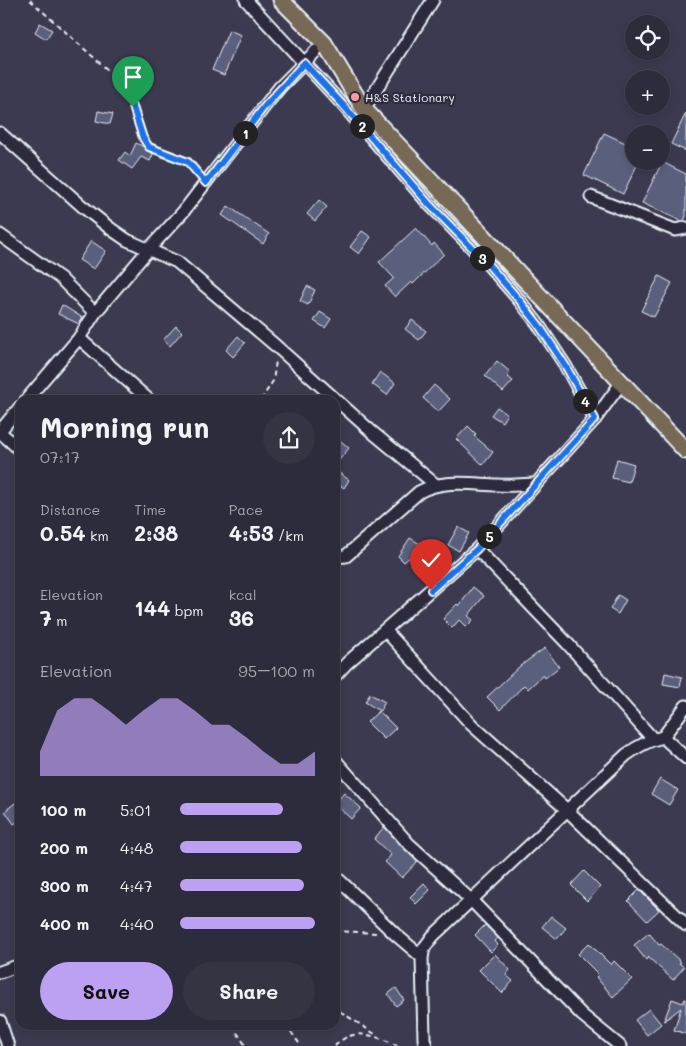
<!DOCTYPE html>
<html lang="en">
<head>
<meta charset="utf-8">
<style>
  body { margin:0; font-family:Mali,sans-serif; background:#353443; color:#f1f3f6; height:100vh; display:flex; flex-direction:column; font-size:19px; white-space:nowrap }
  * { box-sizing:border-box; margin:0 }
  p { font-size:16px; color:#a7a7af }
  .icon { flex:none; width:28px; height:28px; fill:none; stroke:currentColor; stroke-width:2; stroke-linecap:round; stroke-linejoin:round }
  .map { position:relative; flex:1; overflow:hidden }
  .details { position:absolute; left:15px; top:395px; width:325px; height:635px; display:flex; flex-direction:column; background:#2d2c3c; border-radius:15px; box-shadow:0 2px 8px #0003,0 0 0 1px #484856 }
  .details>* { flex:none }
  .buttons { position:absolute; left:625px; top:15px; display:grid; gap:10px }
  .buttons a { display:grid; place-items:center; width:45px; height:45px; border-radius:50%; background:#2d2c3c; box-shadow:0 2px 8px #0003,0 0 0 1px #484856; font-size:25px }
  .pin { position:absolute; display:grid; place-items:center; width:42px; height:42px; color:#fff; margin:-51px -21px; border-radius:50% 50% 50% 0; rotate:-45deg; box-shadow:0 0 5px #0007 }
  .pin .icon { rotate:45deg }
  .km { position:absolute; width:25px; height:25px; margin:-12px; border-radius:50%; background:#222; color:#fff; font-size:14px; line-height:25px; text-align:center }
  .round { display:grid; place-items:center; flex:none; width:52px; height:52px; border-radius:26px; background:#353443 }
  .overview { display:flex; align-items:center; justify-content:space-between; height:85px; padding:0 25px }
  h1 { font-size:28px; font-weight:800; line-height:38px }
  .figures { display:grid; grid-template-columns:repeat(3,1fr); gap:8px; height:85px; padding:5px 25px }
  .figures div { display:grid; align-content:center }
  .figures b { font-size:21px; font-weight:800 }
  .figures small { font-size:14px; font-weight:400 }
  .figures p { font-size:14px }
  .chart { height:140px; padding:10px 25px }
  .chart p { display:flex; justify-content:space-between }
  .chart svg { width:100%; height:90px; margin-top:5px; fill:#bca0f2; opacity:.7 }
  .primary-button { display:flex; gap:10px; margin-top:auto; padding:10px 25px }
  .primary-button a { flex:1; height:58px; border-radius:30px; background:#bca0f2; color:#111; font-size:20px; font-weight:800; line-height:58px; text-align:center }
  .primary-button a+a { background:#353443; color:#f1f3f6 }
  ul { padding:0 25px; list-style:none; font-size:16px }
  li { display:grid; grid-template-columns:80px 60px 1fr; align-items:center; height:38px }
  li i { height:12px; border-radius:6px; background:#bca0f2 }
  .map>svg:first-child { display:block }
  .building { fill:#5a5e7b; stroke:#e8f1f8 }
  .lines { fill:none; stroke-linecap:round; stroke-linejoin:round }
  .minor-casing { stroke:#e8f1f8; stroke-width:15 }
  .major-casing { stroke:#e8f1f8; stroke-width:19 }
  .path { stroke:#e8f1f8; stroke-width:2; stroke-dasharray:5 4; stroke-linecap:butt }
  .minor { stroke:#2f2a3d; stroke-width:11 }
  .major { stroke:#776954; stroke-width:15 }
  .route-casing { stroke:#fff; stroke-width:10 }
  .route { stroke:#1a73e8; stroke-width:6 }
  .poi-dot { fill:#ff9aa2; stroke:#2f2a3d; stroke-width:2 }
  .labels { text-anchor:middle; dominant-baseline:central; stroke-width:4.5; stroke-linejoin:round; paint-order:stroke }
  .poi-label { font-size:12px; fill:#e8f1f8; stroke:#2f2a3d; text-anchor:start }
</style>
</head>
<body>
<div class="map">
<svg width="686" height="1046" viewBox="0 0 686 1046">
  <rect width="100%" height="100%" fill="#3c3a50"/>
  <filter id="ink" filterUnits="userSpaceOnUse"><feTurbulence type="fractalNoise" baseFrequency=".02" numOctaves="2"/><feDisplacementMap in="SourceGraphic" scale="10" xChannelSelector="R" yChannelSelector="G"/><feConvolveMatrix kernelMatrix="1 2 1 2 8 2 1 2 1" color-interpolation-filters="sRGB"/></filter>
  <g filter="url(#ink)">
    <g class="building">
      <polygon points="40,23 52,30 46,39 35,32"/>
      <polygon points="229,30 241,35 224,75 212,70"/>
      <polygon points="98,111 113,114 110,124 96,121"/>
      <polygon points="686,113 686,151 671,144"/>
      <polygon points="604,133 634,147 634,161 639,161 623,194 584,175"/>
      <polygon points="136,143 154,152 150,161 141,157 132,169 119,160 125,152 130,156"/>
      <polygon points="662,162 686,174 686,216 684,221 681,221 642,203"/>
      <polygon points="319,200 327,207 315,221 307,214"/>
      <polygon points="228,206 269,234 263,244 222,215"/>
      <polygon points="416,228 432,246 434,243 444,254 413,284 411,282 395,297 385,286 394,278 379,262"/>
      <polygon points="362,231 371,237 359,254 350,247"/>
      <polygon points="91,241 106,251 94,269 79,260"/>
      <polygon points="659,276 672,283 654,317 641,311"/>
      <polygon points="307,286 315,290 308,305 300,301"/>
      <polygon points="62,305 83,318 79,324 58,314"/>
      <polygon points="320,312 331,319 325,328 314,321"/>
      <polygon points="412,320 426,331 419,340 405,329"/>
      <polygon points="176,326 182,332 170,346 163,340"/>
      <polygon points="238,336 245,343 233,357 226,350"/>
      <polygon points="497,361 510,372 507,376 513,381 503,392 485,376"/>
      <polygon points="380,372 395,383 387,395 372,384"/>
      <polygon points="434,385 450,399 438,412 423,398"/>
      <polygon points="497,407 507,414 502,422 491,415"/>
      <polygon points="468,426 476,434 474,436 493,452 483,465 456,439"/>
      <polygon points="335,436 349,448 335,465"/>
      <polygon points="617,459 634,464 629,482 612,478"/>
      <polygon points="335,470 349,480 344,488 335,482"/>
      <polygon points="458,527 469,533 459,551 448,545"/>
      <polygon points="410,538 420,544 416,552 404,562 398,556"/>
      <polygon points="473,587 484,596 468,616 473,620 466,627 459,620 452,628 443,619 457,604 459,606"/>
      <polygon points="618,595 626,600 618,614 610,609"/>
      <polygon points="545,648 559,667 545,678 543,675 528,689 524,685 500,710 487,697 520,666"/>
      <polygon points="665,673 682,677 680,687 663,684"/>
      <polygon points="370,694 385,702 380,711 365,702"/>
      <polygon points="379,711 396,728 384,739 367,722"/>
      <polygon points="660,779 678,790 669,805 651,794"/>
      <polygon points="344,793 361,808 351,819 335,804"/>
      <polygon points="15,803 20,810 20,820 14,824 5,811"/>
      <polygon points="384,827 417,862 402,878 385,862 391,855 374,839"/>
      <polygon points="584,871 600,887 587,901 571,885"/>
      <polygon points="424,883 430,890 416,904 410,897"/>
      <polygon points="639,890 659,910 647,921 628,901"/>
      <polygon points="551,916 566,928 557,939 542,927"/>
      <polygon points="485,925 498,938 495,941 498,945 491,952 475,935"/>
      <polygon points="649,933 659,945 661,944 681,962 679,963 684,967 673,980 648,957 646,960 634,945"/>
      <polygon points="589,943 611,965 614,961 632,979 613,997 596,977 599,975 578,954"/>
      <polygon points="495,954 510,970 506,975 513,981 502,993 479,970"/>
      <polygon points="396,988 404,1000 396,1006 388,994"/>
      <polygon points="672,999 683,1003 685,999 686,999 686,1034 674,1030 681,1008 664,1021"/>
      <polygon points="649,1009 661,1024 647,1035 635,1020"/>
    </g>
    <g class="lines">
      <defs>
        <g id="minor">
          <polyline points="246,0 343,105 429,204 485,261 520,301 538,324 565,365 595,419"/>
          <polyline points="364,109 433,0"/>
          <polyline points="0,133 82,206 111,229 127,240 177,262 276,346 372,432 436,485"/>
          <polyline points="591,197 675,230 686,228"/>
          <polyline points="0,235 60,278 95,313"/>
          <polyline points="79,338 149,400"/>
          <polyline points="26,400 79,338 95,313 149,249 183,212 264,107 280,87 324,43"/>
          <polyline points="0,431 20,407"/>
          <polyline points="0,432 20,450"/>
          <polyline points="477,549 567,643 653,739"/>
          <path d="M 335,557 L 346,556 L 419,492 C 444,479 470,484 497,485 C 510,486 523,484 536,484"/>
          <polyline points="385,630 472,725 567,810 686,925"/>
          <polyline points="335,676 347,663 477,549 595,419 622,382"/>
          <polyline points="663,737 686,758"/>
          <polyline points="335,760 408,843 471,900 582,1015 620,1046"/>
          <polyline points="335,876 395,934 422,957"/>
          <polyline points="0,972 20,965"/>
          <polyline points="0,1021 8,1046"/>
          <path d="M 426,1046 L 424,1039 L 422,957 L 424,948 L 433,936 L 626,755 C 638,746 649,740 663,737 L 686,706"/>
        </g>
        <polyline id="major" points="281,0 324,43 364,109 686,451"/>
      </defs>
      <use href="#minor" class="minor-casing"/>
      <use href="#major" class="major-casing"/>
      <g class="path">
        <polyline points="30,0 110,72 122,85 128,94 143,138 149,147 185,160 198,172"/>
        <polyline points="261,400 273,381 276,361"/>
        <polyline points="335,931 378,933"/>
        <polyline points="335,1004 341,1012 378,1036"/>
        <polyline points="232,1025 246,1046"/>
        <polyline points="285,1025 289,1029 301,1046"/>
        <path d="M 335,1046 C 354,1025 377,1037 399,1046"/>
      </g>
      <use href="#minor" class="minor"/>
      <use href="#major" class="major"/>
    </g>
  </g>
  <g class="lines" filter="url(#ink)">
    <defs>
      <polyline id="route" points="133,107 143,138 149,147 188,162 206,183 264,107 304,63 343,105 429,204 485,261 520,301 538,324 565,365 595,419 477,549 431,590"/>
    </defs>
    <use href="#route" class="route-casing"/>
    <use href="#route" class="route"/>
  </g>
  <circle class="poi-dot" cx="355" cy="97" r="5"/>
  <g class="labels">
    <g class="poi-label">
      <text x="365" y="97">H&amp;S Stationary</text>
    </g>
  </g>
</svg>
<div class="buttons">
<a><svg class="icon" aria-label="locate" viewBox="0 0 24 24"><circle cx="12" cy="12" r="6"/><path d="M12 2v4M12 18v4M2 12h4M18 12h4"/></svg></a>
<a>+</a>
<a>−</a>
</div>
<div class="pin" style="left:133px;top:107px;background:#1e9e55"><svg class="icon" aria-label="arrive" viewBox="0 0 24 24"><path d="M6 21V4h12l-3 4 3 4H6"/></svg></div>
<div class="pin" style="left:431px;top:590px;background:#d93025"><svg class="icon" aria-label="check" viewBox="0 0 24 24"><path d="M5 12l5 5 9-10"/></svg></div>
<b class="km" style="left:245px;top:133px">1</b>
<b class="km" style="left:362px;top:126px">2</b>
<b class="km" style="left:482px;top:258px">3</b>
<b class="km" style="left:585px;top:401px">4</b>
<b class="km" style="left:489px;top:536px">5</b>
<section class="details">
<div class="overview"><div><h1>Morning run</h1><p>07:17</p></div><a class="round"><svg class="icon" aria-label="share" viewBox="0 0 24 24"><path d="M12 15V3M7 8l5-5 5 5M5 13v7h14v-7"/></svg></a></div>
<div class="figures">
<div><p>Distance</p><b>0.54<small> km</small></b></div>
<div><p>Time</p><b>2:38</b></div>
<div><p>Pace</p><b>4:53<small> /km</small></b></div>
</div>
<div class="figures">
<div><p>Elevation</p><b>7<small> m</small></b></div>
<div><b>144<small> bpm</small></b></div>
<div><p>kcal</p><b>36</b></div>
</div>
<div class="chart"><p><span>Elevation</span>95–100 m</p>
<svg viewBox="0 0 160 44" preserveAspectRatio="none"><path d="M0 44V32L10 12L20 6L30 6L40 12L50 19L60 12L70 6L80 6L90 12L100 19L110 19L120 25L130 32L140 38L150 38L160 32V44z"/></svg>
</div>
<ul>
<li><b>100 m</b>5:01<i style="width:76%"></i></li>
<li><b>200 m</b>4:48<i style="width:90%"></i></li>
<li><b>300 m</b>4:47<i style="width:92%"></i></li>
<li><b>400 m</b>4:40<i style="width:100%"></i></li>
</ul>
<div class="primary-button"><a>Save</a><a>Share</a></div>
</section>
</div>
</body>
</html>
